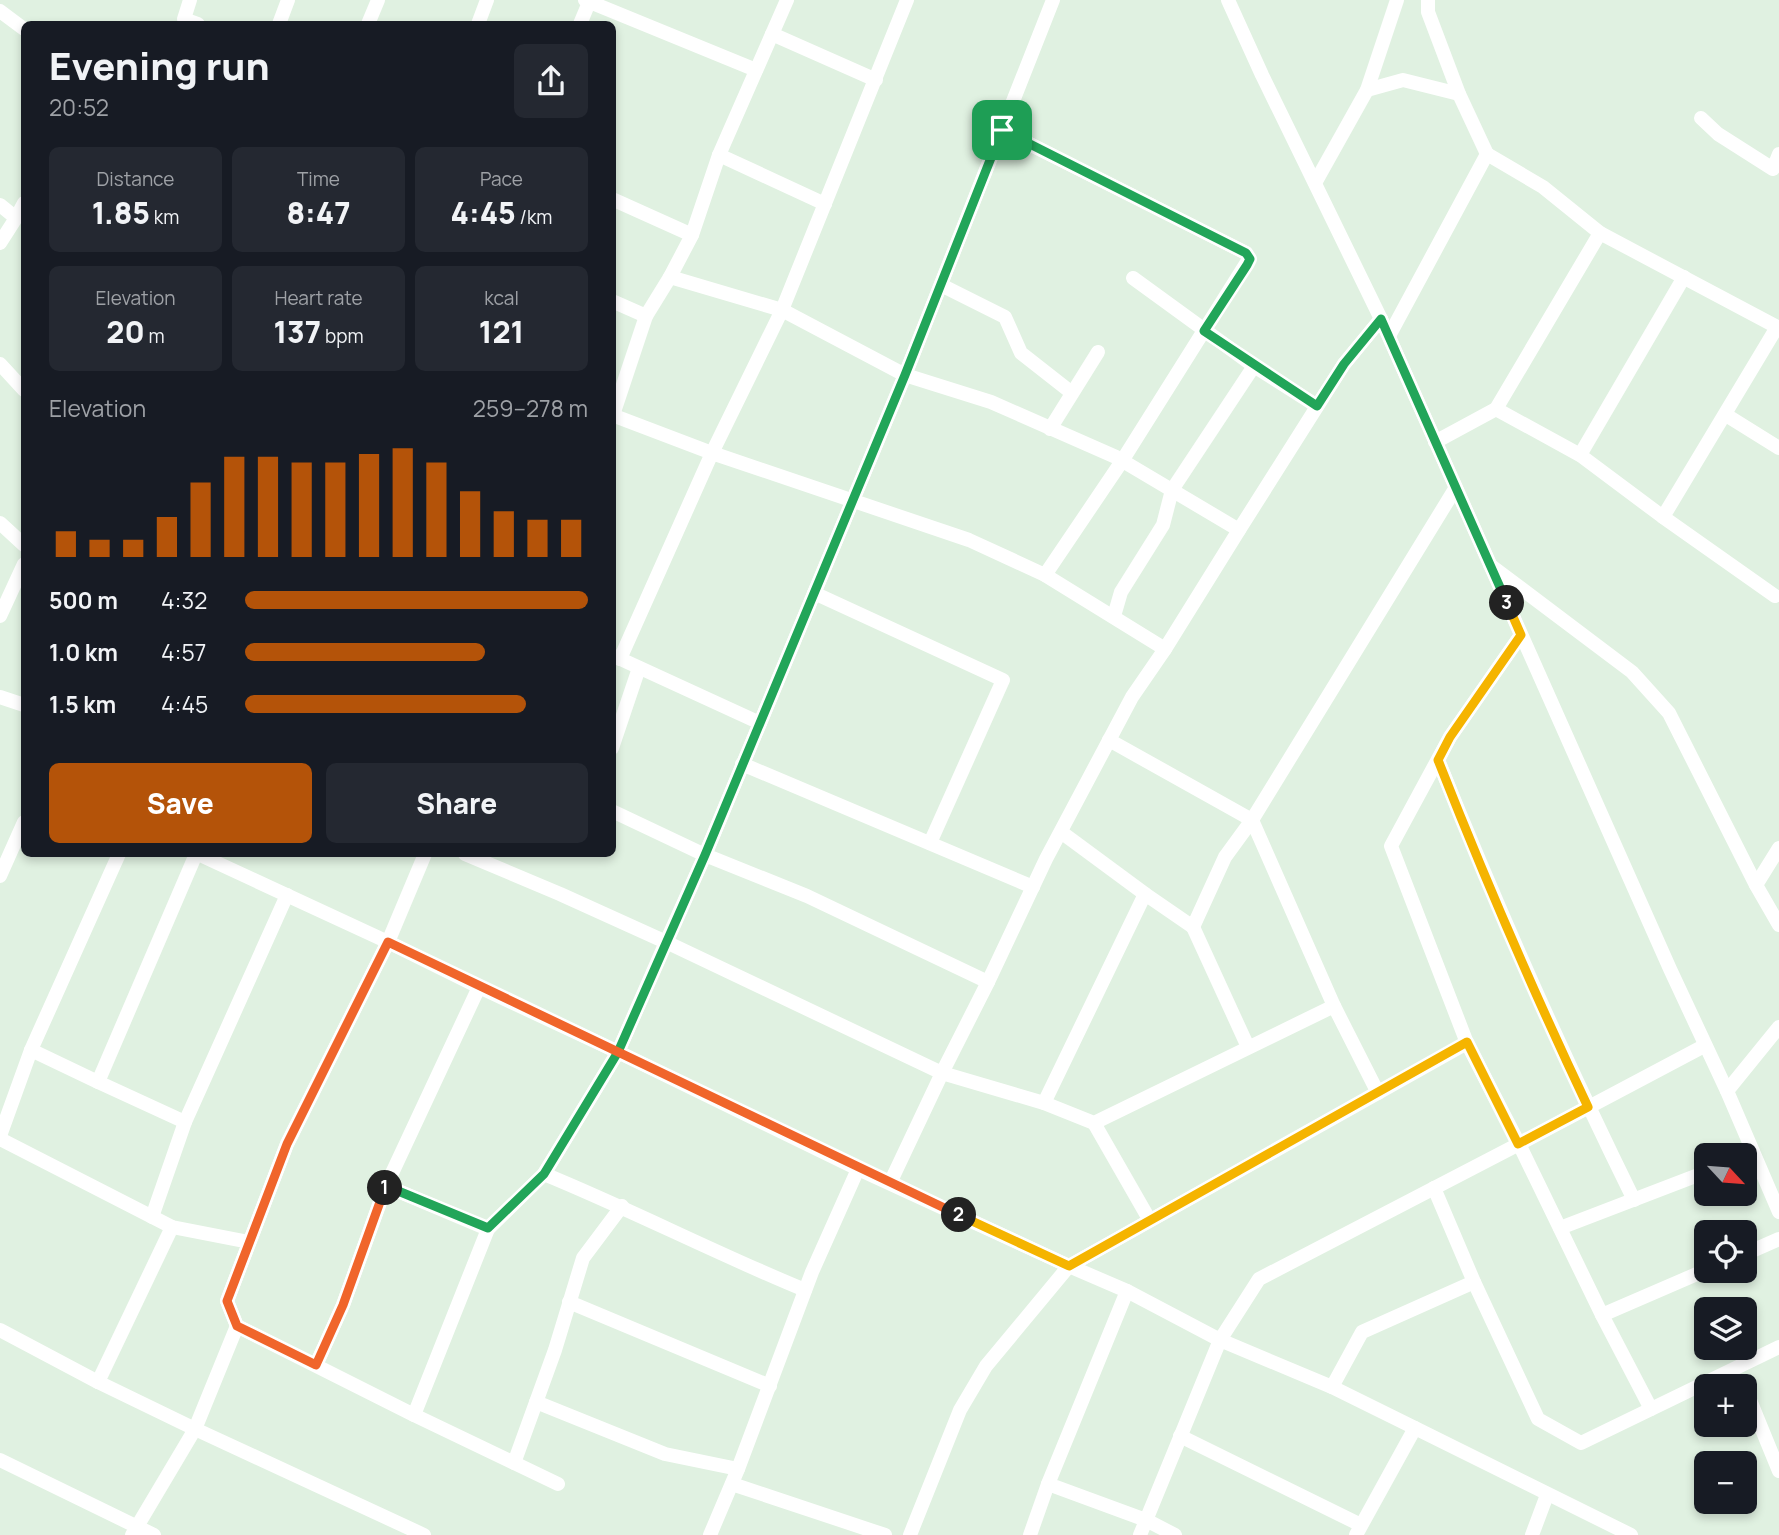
<!DOCTYPE html>
<html lang="en">
<head>
<meta charset="utf-8">
<style>
  body { margin:0; font-family:Manrope,sans-serif; background:#242831; color:#f1f3f6; height:100vh; display:flex; flex-direction:column; font-size:26px; white-space:nowrap }
  * { box-sizing:border-box; margin:0 }
  p { font-size:23px; color:#9ea1a6 }
  .icon { flex:none; width:38px; height:38px; fill:none; stroke:currentColor; stroke-width:2; stroke-linecap:round; stroke-linejoin:round }
  .map { position:relative; flex:1; overflow:hidden }
  .sheet { position:absolute; left:21px; top:21px; width:595px; height:836px; display:flex; flex-direction:column; background:#171b24; border-radius:10px; box-shadow:0 4px 10px #0003 }
  .sheet>* { flex:none }
  .needle { width:46px; rotate:116deg }
  .controls { position:absolute; left:1694px; top:1143px; display:grid; gap:14px }
  .controls a { display:grid; place-items:center; width:63px; height:63px; border-radius:10px; background:#171b24; box-shadow:0 4px 10px #0003; font-size:35px }
  .pin { position:absolute; display:grid; place-items:center; width:60px; height:60px; color:#fff; margin:-30px; border-radius:14px; box-shadow:0 4px 10px #0006 }
  .km { position:absolute; width:35px; height:35px; margin:-18px; border-radius:50%; background:#222; color:#fff; font-size:19px; line-height:35px; text-align:center }
  .round { display:grid; place-items:center; flex:none; width:74px; height:74px; border-radius:10px; background:#242831 }
  .head { display:flex; align-items:center; justify-content:space-between; height:119px; padding:0 28px }
  h1 { font-size:38px; font-weight:800; line-height:52px }
  .stats { display:grid; grid-template-columns:repeat(3,1fr); gap:10px; height:119px; padding:7px 28px }
  .stats div { display:grid; align-content:center; border-radius:10px; background:#242831; text-align:center }
  .stats b { font-size:30px; font-weight:800 }
  .stats small { font-size:19px; font-weight:400 }
  .stats p { font-size:19px }
  .chart { height:196px; padding:14px 28px }
  .chart p { display:flex; justify-content:space-between }
  .chart svg { width:100%; height:126px; margin-top:7px; stroke:#b45309; stroke-width:6 }
  .cta { display:flex; gap:14px; margin-top:auto; padding:14px 28px }
  .cta a { flex:1; height:80px; border-radius:10px; background:#b45309; color:#fff; font-size:28px; font-weight:800; line-height:80px; text-align:center }
  .cta a+a { background:#242831; color:#f1f3f6 }
  ul { padding:0 28px; list-style:none; font-size:23px }
  li { display:grid; grid-template-columns:112px 84px 1fr; align-items:center; height:52px }
  li i { height:18px; border-radius:9px; background:#b45309 }
  .map>svg:first-child { display:block }
  .lines { fill:none; stroke-linecap:round; stroke-linejoin:round }
  .minor { stroke:#fff; stroke-width:14 }
  .split-1-casing { stroke:#fff; stroke-width:14 }
  .split-2-casing { stroke:#fff; stroke-width:14 }
  .split-3-casing { stroke:#fff; stroke-width:14 }
  .split-4-casing { stroke:#fff; stroke-width:14 }
  .split-1 { stroke:#22a559; stroke-width:9 }
  .split-2 { stroke:#f0652b; stroke-width:9 }
  .split-3 { stroke:#f5b400; stroke-width:9 }
  .split-4 { stroke:#22a559; stroke-width:9 }
</style>
</head>
<body>
<div class="map">
<svg width="1779" height="1535" viewBox="0 0 1779 1535">
  <rect width="100%" height="100%" fill="#e0f1e1"/>
  <g class="lines">
    <g class="minor">
      <polyline points="190,0 184,19 198,24"/>
      <polyline points="585,0 756,70"/>
      <polyline points="907,0 782,310 905,375 705,855 807,896 988,982 1046,859 1132,697 1165,649 1239,530"/>
      <polyline points="1053,0 905,375 991,402 1116,457 1239,530 1344,364 1381,319"/>
      <polyline points="1228,0 1262,75 1381,319 1670,969 1727,1091 1779,1212"/>
      <polyline points="1428,0 1428,12 1459,94 1487,154"/>
      <polyline points="0,11 24,29"/>
      <polyline points="279,24 288,0"/>
      <polyline points="368,24 378,0"/>
      <polyline points="478,24 487,0"/>
      <polyline points="580,24 590,0"/>
      <polyline points="772,34 876,80"/>
      <polyline points="1367,90 1403,80 1459,94"/>
      <polyline points="1701,118 1718,134 1773,169 1779,154"/>
      <polyline points="1002,130 1246,253 1249,259 1122,461 1045,575 1165,649"/>
      <polyline points="719,155 825,204"/>
      <polyline points="1315,183 1367,90 1397,0"/>
      <polyline points="612,199 692,235"/>
      <polyline points="0,205 16,218 0,243"/>
      <polyline points="16,218 24,203"/>
      <polyline points="1133,278 1254,366 1317,406"/>
      <polyline points="941,285 1005,317 1021,353 1072,393"/>
      <polyline points="612,301 646,316 670,277"/>
      <polyline points="1389,336 1487,154 1543,187 1600,233"/>
      <polyline points="0,364 24,390"/>
      <polyline points="1496,409 1580,455 1663,517"/>
      <polyline points="612,415 712,453 969,540 1045,575"/>
      <polyline points="1726,415 1779,448"/>
      <polyline points="612,418 646,316"/>
      <polyline points="1050,429 1098,352"/>
      <polyline points="1435,442 1496,409 1600,233 1779,328"/>
      <polyline points="1580,455 1684,277"/>
      <polyline points="0,523 24,545"/>
      <polyline points="1490,565 1632,672 1669,713 1756,885 1779,925"/>
      <polyline points="814,593 1003,680 930,843"/>
      <polyline points="1775,596 1663,517 1777,327"/>
      <polyline points="0,616 24,564"/>
      <polyline points="1114,616 1121,592 1163,525 1172,490 1254,366"/>
      <polyline points="614,656 760,723"/>
      <polyline points="620,659 712,453 782,310 670,277 692,235 719,155 787,0"/>
      <polyline points="0,697 24,705"/>
      <polyline points="1109,740 1252,820 1455,489"/>
      <polyline points="612,748 639,668"/>
      <path d="M 1438,760 C 1498,909 1563,1056 1634,1200"/>
      <polyline points="742,764 1033,887"/>
      <polyline points="1061,832 1145,894"/>
      <polyline points="198,854 388,942 287,1144 227,1301 237,1326 414,1415 488,1229"/>
      <polyline points="425,854 388,942 479,987"/>
      <polyline points="465,854 560,894 666,942 705,855 612,811"/>
      <polyline points="0,876 24,822"/>
      <polyline points="1756,885 1779,848"/>
      <polyline points="1193,927 1248,1047"/>
      <polyline points="1467,1043 1519,1144 1704,1046"/>
      <polyline points="31,1050 98,1082 196,854"/>
      <polyline points="98,1082 185,1122"/>
      <polyline points="1727,1091 1779,1027"/>
      <polyline points="1044,1103 1145,894 1193,927 1225,857 1252,820 1334,1006"/>
      <polyline points="1094,1123 1149,1219"/>
      <polyline points="0,1136 31,1050 119,854"/>
      <polyline points="0,1139 172,1227 249,1242"/>
      <polyline points="858,1169 1069,1266 1467,1043 1391,846 1450,737 1521,635"/>
      <path d="M 544,1174 C 632,1210 717,1254 805,1290"/>
      <polyline points="890,1183 942,1073 1044,1103 1094,1123 1334,1006 1378,1093"/>
      <polyline points="152,1217 185,1122 287,895"/>
      <polyline points="1560,1228 1706,1172"/>
      <polyline points="1745,1254 1779,1239"/>
      <polyline points="1474,1282 1538,1419 1581,1443 1779,1347"/>
      <polyline points="1127,1291 1220,1340 1259,1279 1519,1144 1602,1315 1706,1270"/>
      <polyline points="569,1302 770,1386"/>
      <polyline points="1602,1315 1651,1409"/>
      <polyline points="237,1326 195,1429 424,1535"/>
      <polyline points="0,1330 98,1382"/>
      <polyline points="316,1365 343,1305 386,1186"/>
      <polyline points="1332,1387 1415,1428 1356,1535"/>
      <polyline points="1745,1388 1779,1471"/>
      <polyline points="536,1402 665,1454 738,1469"/>
      <polyline points="414,1415 558,1484"/>
      <polyline points="1415,1428 1631,1535"/>
      <polyline points="1180,1436 1361,1525"/>
      <polyline points="0,1460 154,1535"/>
      <polyline points="514,1463 555,1350 583,1258 622,1206"/>
      <polyline points="732,1484 885,1535"/>
      <polyline points="132,1535 195,1429 98,1382 172,1227"/>
      <polyline points="710,1535 738,1469 812,1272 858,1169 618,1052 479,987 386,1186 488,1229 544,1174 618,1052 666,942 942,1073 988,982"/>
      <polyline points="910,1535 960,1410 986,1366 1069,1266 1127,1291 1048,1484 1146,1520 1175,1535"/>
      <polyline points="1030,1535 1048,1484"/>
      <polyline points="1140,1535 1220,1340 1332,1387 1362,1332 1474,1282 1434,1188"/>
      <polyline points="1532,1535 1547,1495"/>
    </g>
  </g>
  <g class="lines">
    <defs>
      <polyline id="split-1" points="385,1188 386,1186 488,1228 544,1174 618,1052 705,855 905,375 1002,130"/>
      <polyline id="split-2" points="385,1188 343,1305 316,1365 237,1326 227,1301 287,1144 388,942 959,1215"/>
      <path id="split-3" d="M 959,1215 L 1069,1266 L 1467,1042 L 1518,1144 L 1588,1107 C 1534,993 1484,877 1438,760 L 1450,737 L 1521,635 L 1507,603"/>
      <polyline id="split-4" points="1002,130 1246,253 1250,259 1247,265 1204,331 1317,406 1344,364 1381,319 1507,603"/>
    </defs>
    <use href="#split-1" class="split-1-casing"/>
    <use href="#split-2" class="split-2-casing"/>
    <use href="#split-3" class="split-3-casing"/>
    <use href="#split-4" class="split-4-casing"/>
    <use href="#split-1" class="split-1"/>
    <use href="#split-2" class="split-2"/>
    <use href="#split-3" class="split-3"/>
    <use href="#split-4" class="split-4"/>
  </g>
</svg>
<div class="controls">
<a><svg class="needle" viewBox="-14 -14 28 28"><path d="M0-13l5 13h-10z" fill="#e53935"/><path d="M0 13l5-13h-10z" fill="#9ea1a6"/></svg></a>
<a><svg class="icon" aria-label="locate" viewBox="0 0 24 24"><circle cx="12" cy="12" r="6"/><path d="M12 2v4M12 18v4M2 12h4M18 12h4"/></svg></a>
<a><svg class="icon" aria-label="layers" viewBox="0 0 24 24"><path d="M12 4l9 5-9 5-9-5zM3 14l9 5 9-5"/></svg></a>
<a>+</a>
<a>−</a>
</div>
<div class="pin" style="left:1002px;top:130px;background:#1e9e55"><svg class="icon" aria-label="arrive" viewBox="0 0 24 24"><path d="M6 21V4h12l-3 4 3 4H6"/></svg></div>
<b class="km" style="left:385px;top:1188px">1</b>
<b class="km" style="left:959px;top:1215px">2</b>
<b class="km" style="left:1507px;top:603px">3</b>
<section class="sheet">
<div class="head"><div><h1>Evening run</h1><p>20:52</p></div><a class="round"><svg class="icon" aria-label="share" viewBox="0 0 24 24"><path d="M12 15V3M7 8l5-5 5 5M5 13v7h14v-7"/></svg></a></div>
<div class="stats">
<div><p>Distance</p><b>1.85<small> km</small></b></div>
<div><p>Time</p><b>8:47</b></div>
<div><p>Pace</p><b>4:45<small> /km</small></b></div>
</div>
<div class="stats">
<div><p>Elevation</p><b>20<small> m</small></b></div>
<div><p>Heart rate</p><b>137<small> bpm</small></b></div>
<div><p>kcal</p><b>121</b></div>
</div>
<div class="chart"><p><span>Elevation</span>259–278 m</p>
<svg viewBox="0 0 160 44" preserveAspectRatio="none"><path d="M5 44V35M15 44V38M25 44V38M35 44V30M45 44V18M55 44V9M65 44V9M75 44V11M85 44V11M95 44V8M105 44V6M115 44V11M125 44V21M135 44V28M145 44V31M155 44V31"/></svg>
</div>
<ul>
<li><b>500 m</b>4:32<i style="width:100%"></i></li>
<li><b>1.0 km</b>4:57<i style="width:70%"></i></li>
<li><b>1.5 km</b>4:45<i style="width:82%"></i></li>
</ul>
<div class="cta"><a>Save</a><a>Share</a></div>
</section>
</div>
</body>
</html>
